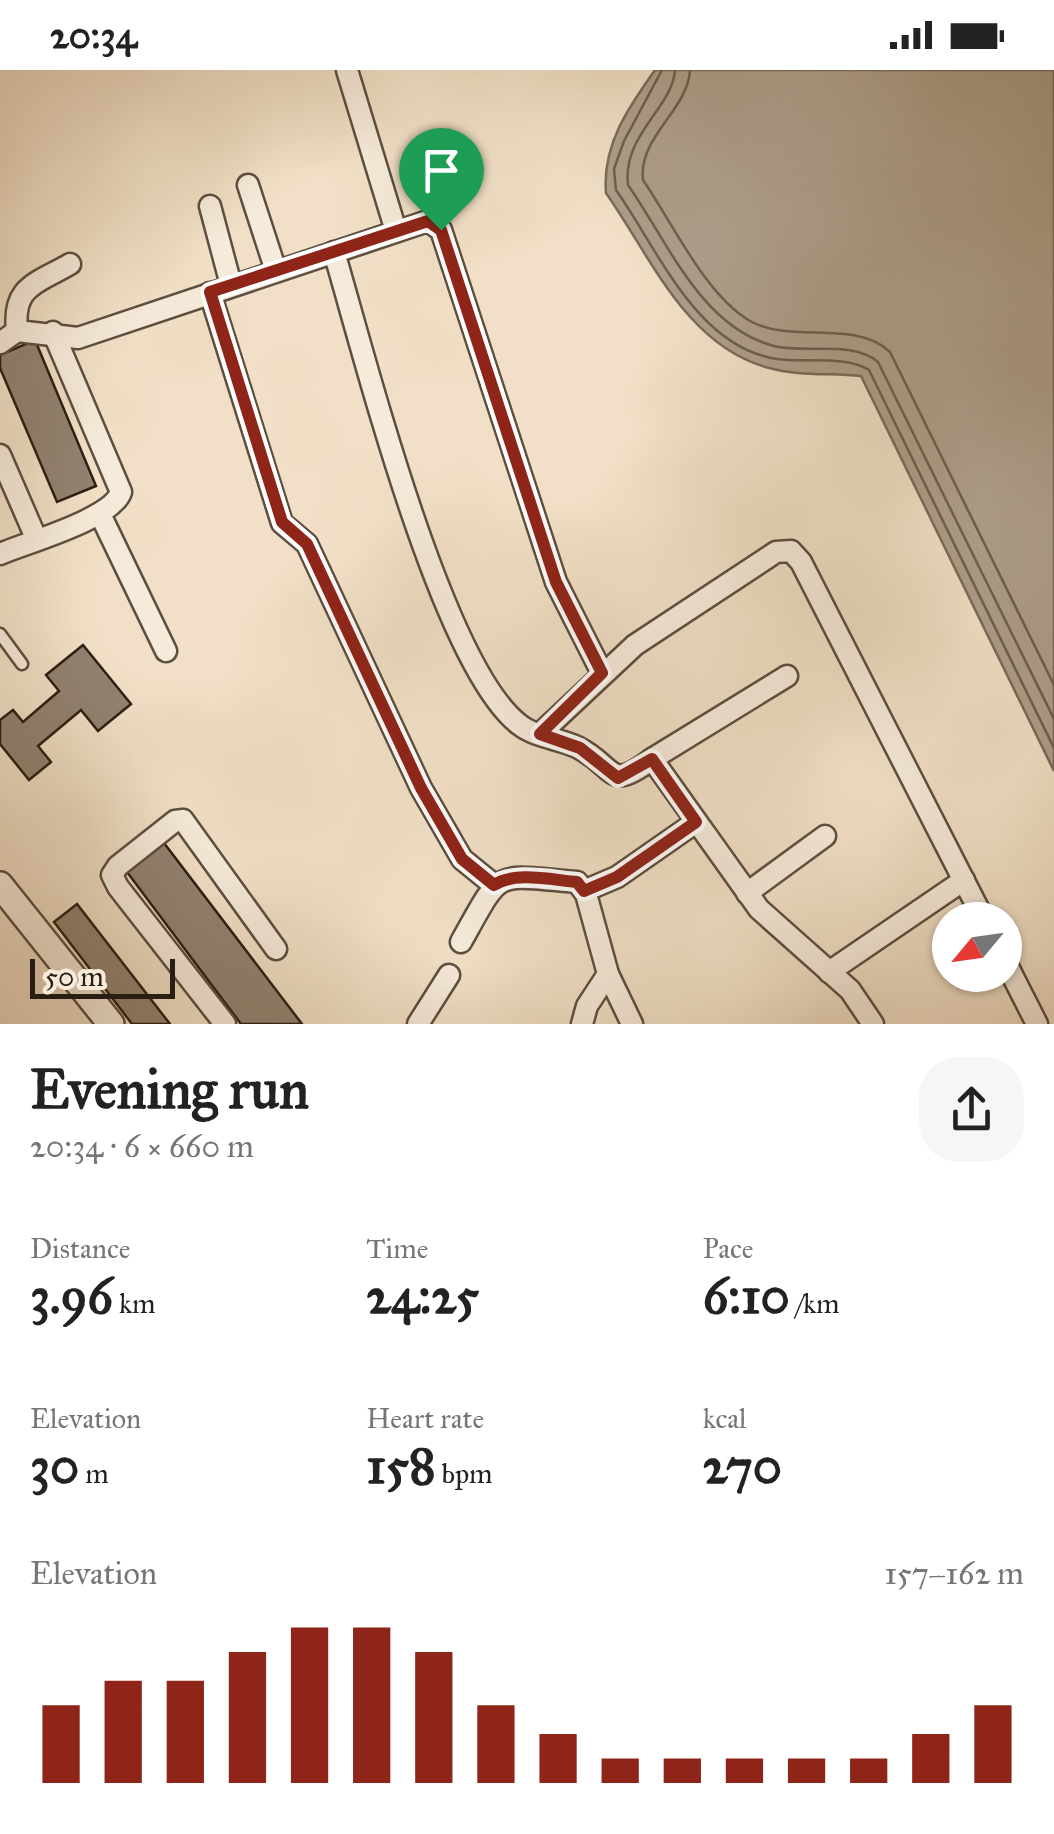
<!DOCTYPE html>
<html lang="en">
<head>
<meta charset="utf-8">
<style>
  body { margin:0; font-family:"IM FELL Great Primer",serif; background:#f6f6f6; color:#222; height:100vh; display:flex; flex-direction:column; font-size:38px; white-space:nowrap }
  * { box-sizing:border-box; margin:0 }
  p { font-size:32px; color:#767676 }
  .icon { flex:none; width:55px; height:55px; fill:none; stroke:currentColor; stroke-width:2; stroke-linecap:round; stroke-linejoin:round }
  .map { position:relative; height:954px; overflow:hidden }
  .panel { display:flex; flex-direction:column; background:#fff; flex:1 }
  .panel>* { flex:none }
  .needle { width:65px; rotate:241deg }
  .fabs { position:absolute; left:932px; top:832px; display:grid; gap:20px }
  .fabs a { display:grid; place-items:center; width:90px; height:90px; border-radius:50%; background:#fff; box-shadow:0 2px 8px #0004; font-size:50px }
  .scale { position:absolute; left:30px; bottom:25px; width:145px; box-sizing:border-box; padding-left:10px; border:5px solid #2a1d13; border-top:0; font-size:28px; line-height:35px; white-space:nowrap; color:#2a1d13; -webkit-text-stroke:8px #f6ebdb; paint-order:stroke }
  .pin { position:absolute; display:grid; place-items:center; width:85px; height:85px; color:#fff; margin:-102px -42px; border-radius:50% 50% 50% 0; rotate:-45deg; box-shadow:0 0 10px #0007 }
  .pin .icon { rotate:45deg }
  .round { display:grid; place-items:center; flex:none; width:105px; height:105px; border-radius:40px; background:#f6f6f6 }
  .headline { display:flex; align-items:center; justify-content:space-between; height:170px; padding:0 30px }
  h1 { font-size:55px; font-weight:700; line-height:75px }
  .stats { display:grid; grid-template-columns:repeat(3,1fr); gap:15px; height:170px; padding:10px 30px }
  .stats div { display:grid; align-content:center }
  .stats b { font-size:50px; font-weight:700 }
  .stats small { font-size:28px; font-weight:400 }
  .stats p { font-size:28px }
  .chart { height:280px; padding:20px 30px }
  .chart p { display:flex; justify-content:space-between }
  .chart svg { width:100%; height:180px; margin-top:10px; stroke:#8f2418; stroke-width:6 }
  .status { display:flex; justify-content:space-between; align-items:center; height:70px; padding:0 50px; background:#fff; direction:ltr }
  .status svg { height:28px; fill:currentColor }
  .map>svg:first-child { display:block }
  .water { fill:#ad9e8a; stroke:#796a5a; stroke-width:2.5 }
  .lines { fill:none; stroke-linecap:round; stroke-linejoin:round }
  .shore { stroke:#6c5e4e; stroke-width:2.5 }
  .building { fill:#918271; stroke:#2a1d13; stroke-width:2.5 }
  .service-casing { stroke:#5c4e40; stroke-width:15 }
  .minor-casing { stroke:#5c4e40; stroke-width:25 }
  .tertiary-casing { stroke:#5c4e40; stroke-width:30 }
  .service { stroke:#f6ebdb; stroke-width:10 }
  .minor { stroke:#f6ebdb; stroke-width:20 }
  .tertiary { stroke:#f6ebdb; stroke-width:25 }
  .route-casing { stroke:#fff; stroke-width:20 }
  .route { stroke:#8f2418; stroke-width:12 }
</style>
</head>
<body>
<div class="status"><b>20:34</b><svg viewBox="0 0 49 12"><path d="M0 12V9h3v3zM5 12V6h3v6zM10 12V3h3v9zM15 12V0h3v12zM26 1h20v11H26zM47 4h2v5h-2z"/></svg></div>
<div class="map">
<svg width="1054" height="954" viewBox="0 0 1054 954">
  <rect width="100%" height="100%" fill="#f1e0c7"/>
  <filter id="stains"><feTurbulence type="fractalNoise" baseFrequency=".002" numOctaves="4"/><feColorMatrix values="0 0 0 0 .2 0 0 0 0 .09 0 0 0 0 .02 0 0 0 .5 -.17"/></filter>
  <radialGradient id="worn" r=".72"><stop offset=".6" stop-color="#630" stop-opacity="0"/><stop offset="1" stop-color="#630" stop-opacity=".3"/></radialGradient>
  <path class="water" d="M 655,0 L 1054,0 L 1054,701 L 861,306 C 831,303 797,306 769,298 C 686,276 651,187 606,123 C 602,75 628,38 655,0 Z"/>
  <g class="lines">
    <g class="shore">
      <path d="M 662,0 L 624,71 L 614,99 L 616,120 C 658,179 696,277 777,289 C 804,293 846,285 869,300 L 1054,678"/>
      <path d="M 675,0 C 673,37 622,65 628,115 C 668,172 701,257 774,276 C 805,284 853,270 878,292 L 1054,649"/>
      <path d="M 690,0 C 688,40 638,67 643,110 C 672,152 706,226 750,251 C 791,274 856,249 890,282 L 1054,615"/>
    </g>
  </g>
  <g class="building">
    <polygon points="35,270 96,416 57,432 0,298 0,285"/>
    <polygon points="83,575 131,634 98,661 81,640 38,676 51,692 29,710 0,674 0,650 13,640 23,652 59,621 46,605"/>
    <polygon points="164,773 302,954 241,954 127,802"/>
    <polygon points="77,834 170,954 132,954 54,852"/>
  </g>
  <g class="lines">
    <defs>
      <polyline id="service" points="0,564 22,594"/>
      <g id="minor">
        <polyline points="347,0 396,161"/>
        <polyline points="248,115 276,201"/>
        <polyline points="210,136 231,215"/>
        <path d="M 334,182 C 364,283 442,597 520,655 C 535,667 560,669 577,677 C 617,697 607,723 652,689"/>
        <polyline points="210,223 282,453 307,474 421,718 462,789 494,815"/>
        <polyline points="17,261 78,268 428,151 441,160 556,512 602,603"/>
        <path d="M 0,273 L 17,261 C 12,216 36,214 70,194"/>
        <polyline points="0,385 36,468"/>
        <polyline points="100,444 166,581"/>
        <path d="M 0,484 C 28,472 112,449 121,422 L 53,262"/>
        <polyline points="787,606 652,689 759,839 850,920 873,954"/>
        <polyline points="541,663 635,575 776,482 791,481 801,492 984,850"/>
        <polyline points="584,821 617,807 696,752"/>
        <polyline points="747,823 825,766"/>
        <path d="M 461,872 C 503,797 492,805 577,812 L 586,824 L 608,904 L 632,954"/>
        <polyline points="1005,891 1037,954"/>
        <polyline points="829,902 964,810"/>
        <polyline points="225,954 118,817 112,805 118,796 175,751 183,750 276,879"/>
        <polyline points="418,954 449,905"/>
        <polyline points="582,954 587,936 608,904"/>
      </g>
      <polyline id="tertiary" points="0,815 111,954"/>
    </defs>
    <use href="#service" class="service-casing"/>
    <use href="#minor" class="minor-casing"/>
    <use href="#tertiary" class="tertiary-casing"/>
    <use href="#service" class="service"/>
    <use href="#minor" class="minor"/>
    <use href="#tertiary" class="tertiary"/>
  </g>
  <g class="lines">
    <defs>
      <path id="route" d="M 428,151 L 441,160 L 556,512 L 602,603 L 540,664 L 580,678 L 618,708 L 652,689 L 696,752 L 617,807 L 584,821 L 577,812 C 552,810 515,801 494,815 L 462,789 L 421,718 L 307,474 L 282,452 L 210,222 Z"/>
    </defs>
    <use href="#route" class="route-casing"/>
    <use href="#route" class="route"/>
  </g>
  <rect width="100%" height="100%" filter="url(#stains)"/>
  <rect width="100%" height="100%" fill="url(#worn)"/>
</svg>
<div class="fabs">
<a><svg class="needle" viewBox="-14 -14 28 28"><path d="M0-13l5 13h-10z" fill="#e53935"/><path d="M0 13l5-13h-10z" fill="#767676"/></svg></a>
</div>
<div class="scale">50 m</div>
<div class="pin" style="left:441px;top:160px;background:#1e9e55"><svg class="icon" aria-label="arrive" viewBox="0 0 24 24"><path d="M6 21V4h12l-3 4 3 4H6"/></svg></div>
</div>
<section class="panel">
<div class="headline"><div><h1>Evening run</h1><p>20:34 · 6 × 660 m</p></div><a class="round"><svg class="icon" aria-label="share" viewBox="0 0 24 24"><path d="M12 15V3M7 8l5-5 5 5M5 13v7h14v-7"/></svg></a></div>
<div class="stats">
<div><p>Distance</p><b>3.96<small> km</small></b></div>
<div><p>Time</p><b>24:25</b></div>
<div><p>Pace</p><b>6:10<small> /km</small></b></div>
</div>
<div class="stats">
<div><p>Elevation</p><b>30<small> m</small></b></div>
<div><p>Heart rate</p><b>158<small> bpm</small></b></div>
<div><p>kcal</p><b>270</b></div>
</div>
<div class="chart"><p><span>Elevation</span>157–162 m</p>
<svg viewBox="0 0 160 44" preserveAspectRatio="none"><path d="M5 44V25M15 44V19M25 44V19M35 44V12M45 44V6M55 44V6M65 44V12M75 44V25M85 44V32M95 44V38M105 44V38M115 44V38M125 44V38M135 44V38M145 44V32M155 44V25"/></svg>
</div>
</section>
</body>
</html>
